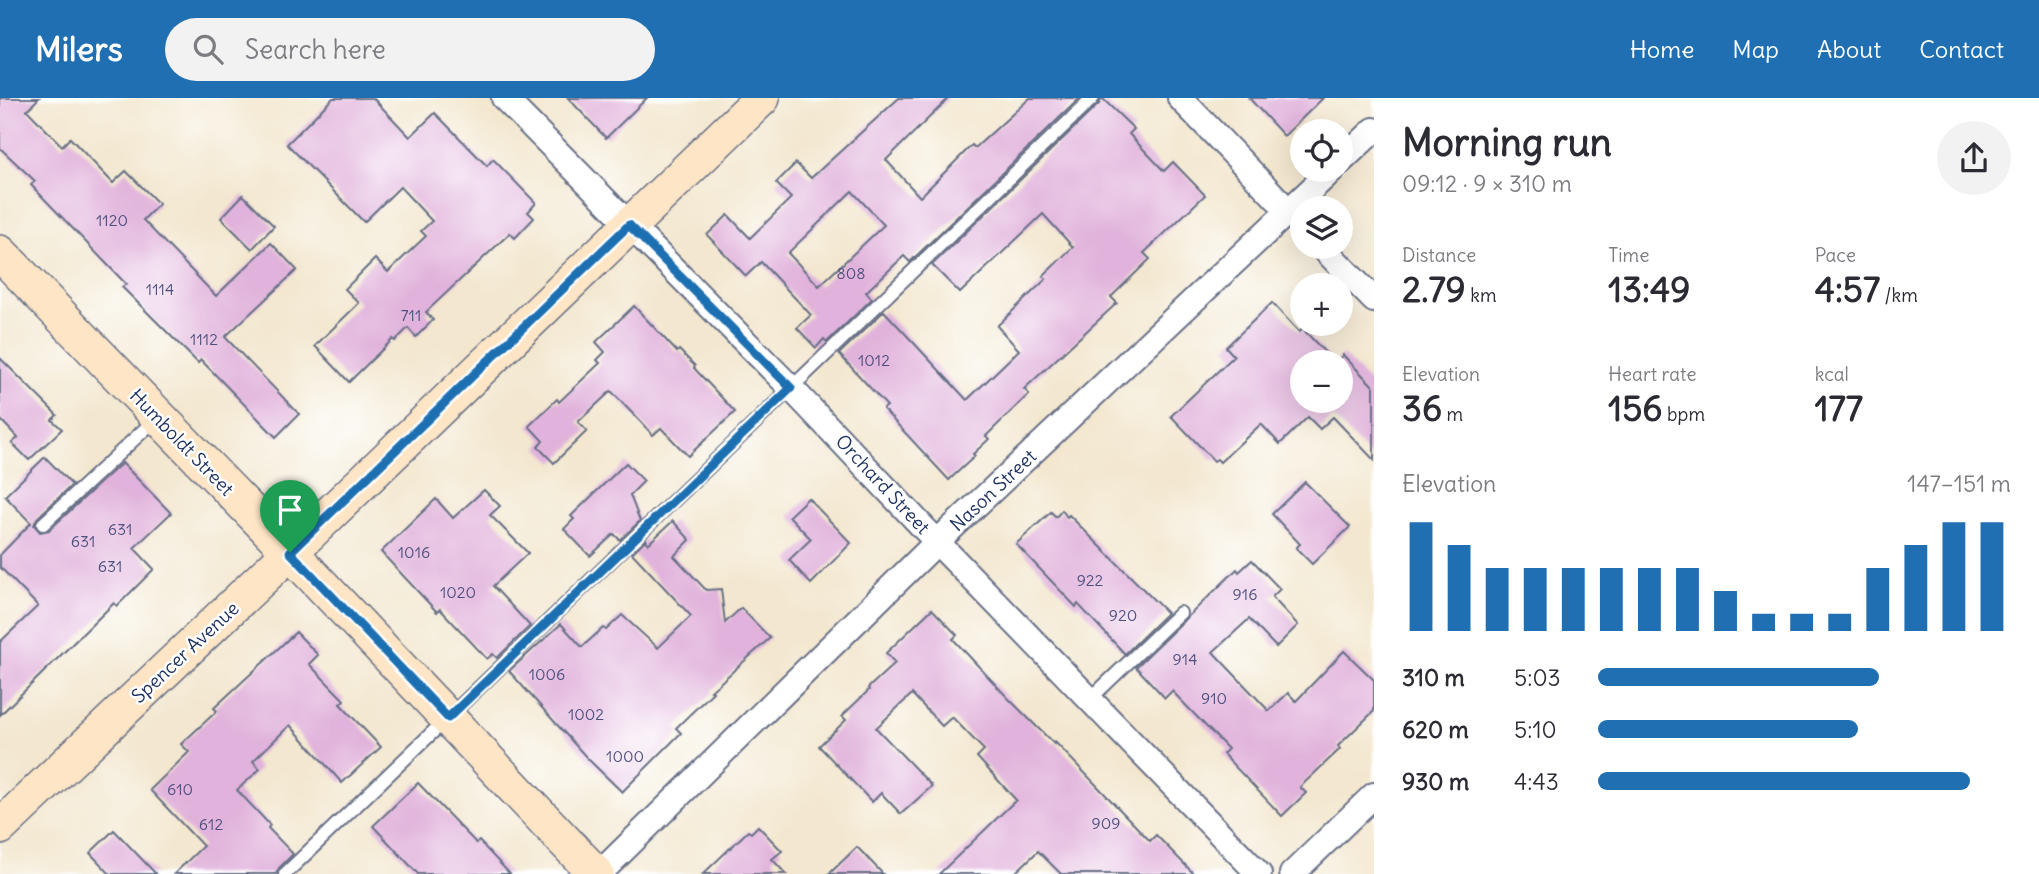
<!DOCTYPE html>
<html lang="en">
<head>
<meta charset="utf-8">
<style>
  body { margin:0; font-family:Delius,sans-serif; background:#f2f2f3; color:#2b2b33; height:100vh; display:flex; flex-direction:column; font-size:26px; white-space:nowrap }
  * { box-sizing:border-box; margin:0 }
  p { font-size:23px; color:#7c7c81 }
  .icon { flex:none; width:38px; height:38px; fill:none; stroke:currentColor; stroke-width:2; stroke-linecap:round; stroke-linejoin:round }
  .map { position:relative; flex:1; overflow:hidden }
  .sheet { display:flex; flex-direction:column; background:#fff; width:665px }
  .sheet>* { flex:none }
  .tools { position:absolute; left:1290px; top:21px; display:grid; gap:14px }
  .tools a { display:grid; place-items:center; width:63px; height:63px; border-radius:50%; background:#fff; box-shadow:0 7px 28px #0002; font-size:35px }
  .pin { position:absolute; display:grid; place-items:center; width:60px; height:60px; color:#fff; margin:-72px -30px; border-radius:50% 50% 50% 0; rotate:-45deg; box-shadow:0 0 7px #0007 }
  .pin .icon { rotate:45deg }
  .round { display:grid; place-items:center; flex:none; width:74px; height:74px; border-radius:37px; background:#f2f2f3 }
  .summary { display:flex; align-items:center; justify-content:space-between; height:119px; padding:0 28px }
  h1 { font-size:38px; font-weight:700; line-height:52px }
  .stats { display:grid; grid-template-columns:repeat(3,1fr); gap:10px; height:119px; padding:7px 28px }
  .stats div { display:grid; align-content:center }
  .stats b { font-size:35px; font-weight:700 }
  .stats small { font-size:19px; font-weight:400 }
  .stats p { font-size:19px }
  .chart { height:196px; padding:14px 28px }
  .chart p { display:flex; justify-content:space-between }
  .chart svg { width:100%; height:126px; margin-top:7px; stroke:#1f6fb2; stroke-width:6 }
  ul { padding:0 28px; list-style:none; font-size:23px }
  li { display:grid; grid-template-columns:112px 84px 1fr; align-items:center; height:52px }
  li i { height:18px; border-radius:9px; background:#1f6fb2 }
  header { display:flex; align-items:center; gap:42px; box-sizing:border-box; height:98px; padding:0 35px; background:#1f6fb2; color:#fff }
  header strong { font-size:33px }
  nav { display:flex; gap:38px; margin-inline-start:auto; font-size:24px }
  .search { width:490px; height:63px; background:#f2f2f3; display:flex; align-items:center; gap:18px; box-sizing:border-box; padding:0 24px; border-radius:38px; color:#7c7c81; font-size:26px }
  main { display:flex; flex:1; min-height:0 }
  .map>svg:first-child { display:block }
  .building { fill:#e1b3dc; fill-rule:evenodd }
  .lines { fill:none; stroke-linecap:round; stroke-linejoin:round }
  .lane-casing { stroke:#676f86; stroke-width:16 }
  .street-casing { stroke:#676f86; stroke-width:28 }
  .secondary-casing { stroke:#676f86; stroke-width:38 }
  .lane { stroke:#fff; stroke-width:12 }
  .street { stroke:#fff; stroke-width:24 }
  .secondary { stroke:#fde5c5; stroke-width:35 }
  .route-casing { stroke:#fff; stroke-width:14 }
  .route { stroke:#1f6fb2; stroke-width:9 }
  .labels { text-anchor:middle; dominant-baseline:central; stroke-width:5; stroke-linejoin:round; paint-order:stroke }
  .number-label { font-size:16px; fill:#4c507e }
  .street-label { font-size:19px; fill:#1b2f5e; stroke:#fff }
</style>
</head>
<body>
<header>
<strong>Milers</strong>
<div class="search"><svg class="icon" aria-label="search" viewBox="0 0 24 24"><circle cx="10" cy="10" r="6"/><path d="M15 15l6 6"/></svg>Search here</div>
<nav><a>Home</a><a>Map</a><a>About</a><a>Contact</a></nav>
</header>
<main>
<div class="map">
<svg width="1374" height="776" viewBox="0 0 1374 776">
  <rect width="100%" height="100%" fill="#fff"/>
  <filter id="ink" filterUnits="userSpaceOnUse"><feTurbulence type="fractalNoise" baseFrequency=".0143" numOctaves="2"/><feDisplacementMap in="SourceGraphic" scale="14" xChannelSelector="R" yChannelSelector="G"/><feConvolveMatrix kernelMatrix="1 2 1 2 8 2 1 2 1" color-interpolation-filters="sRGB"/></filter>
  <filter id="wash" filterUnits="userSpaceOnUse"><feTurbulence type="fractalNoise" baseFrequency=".00686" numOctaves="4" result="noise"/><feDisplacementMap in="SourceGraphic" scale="28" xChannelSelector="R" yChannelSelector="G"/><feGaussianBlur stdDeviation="1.57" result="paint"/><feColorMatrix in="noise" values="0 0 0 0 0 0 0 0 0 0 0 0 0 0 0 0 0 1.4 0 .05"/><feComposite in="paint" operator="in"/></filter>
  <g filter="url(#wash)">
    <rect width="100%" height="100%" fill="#f3e7cf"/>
    <g id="blocks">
      <g class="building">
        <polygon points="0,0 39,0 27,12 62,48 70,40 113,85 126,73 159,106 143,122 216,198 271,145 297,172 225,239 299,316 276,339 201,262 198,265 122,189 126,186 31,87 35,83 0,50"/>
        <polygon points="333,0 373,0 410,39 435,15 487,68 493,61 536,105 528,114 534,120 515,140 510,135 426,214 433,222 416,239 408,230 395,243 393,241 349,284 315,248 359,205 345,191 375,161 388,174 426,138 421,133 432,123 400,89 364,124 287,46"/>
        <polygon points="568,0 647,0 606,40"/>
        <path d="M 899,0 L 949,0 L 886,62 L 920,99 L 972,47 L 975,50 L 1030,0 L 1080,0 L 910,164 L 904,158 L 866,194 L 872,201 L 827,244 L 824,241 L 816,250 L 797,230 L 811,217 L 761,164 L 746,178 L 707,137 L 728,117 L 750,140 L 791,100 L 776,85 L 796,65 L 811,80 ZM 852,93 L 884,127 L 819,188 L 788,155 Z"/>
        <polygon points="1102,0 1134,31 1129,36 1164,73 1173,64 1205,97 1144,155 1150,161 1111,199 1117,205 1024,291 1029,296 986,338 989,341 973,356 975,358 949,382 883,311 887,308 839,256 884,213 967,302 1019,252 997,228 1046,181 1043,178 1073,149 1043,116 960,195 932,167 1099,6"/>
        <polygon points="1249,0 1323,0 1284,38"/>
        <polygon points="243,97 274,128 252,151 221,120"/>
        <polygon points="1272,205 1299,234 1303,231 1334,264 1302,264 1302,303 1340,303 1340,264 1336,264 1343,257 1374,289 1374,362 1333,319 1320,331 1308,319 1280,346 1261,326 1220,364 1217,361 1214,363 1171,318 1234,258 1226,249"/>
        <polygon points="634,208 677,254 679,252 695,268 694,270 735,314 688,358 661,330 653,337 611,293 578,324 587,333 554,365 538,349 543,343 529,328 557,301 559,304 600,265 597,262 605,254 596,244"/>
        <polygon points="0,260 57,317 52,322 62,331 29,362 12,345 18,340 0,321"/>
        <polygon points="45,359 72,387 37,420 34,427 40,434 49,432 122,365 171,415 134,450 154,471 117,508 114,505 0,617 0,544 38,508 0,469 0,457 31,425 5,398"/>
        <polygon points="626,365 644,383 630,397 640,423 620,442 614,436 590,458 564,431 574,421 571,418"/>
        <polygon points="1305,384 1350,429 1312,466 1296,450 1300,446 1272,416"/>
        <polygon points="484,392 500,408 490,417 528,455 493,488 530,528 497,560 493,556 487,561 440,511 437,514 381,454 436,401 453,420"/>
        <polygon points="808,400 851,445 811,486 789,462 811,441 789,418"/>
        <polygon points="1062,412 1067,419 1069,417 1167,515 1125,556 1078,506 1076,509 1016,446 1051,414 1056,419"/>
        <polygon points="673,423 690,442 674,458 706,492 721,491 725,525 741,510 770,540 711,593 713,594 676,630 681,635 622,694 587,660 509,573 561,526 582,549 603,530 606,532 622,517 658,550 691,518 632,455 646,441 648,446"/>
        <polygon points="1252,462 1280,491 1272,499 1298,527 1276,549 1249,521 1213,554 1269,613 1288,595 1296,603 1344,553 1374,582 1374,613 1338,648 1340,651 1300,689 1306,695 1282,718 1223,656 1228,651 1172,593 1165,600 1136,569 1237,471 1239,474"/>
        <polygon points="932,511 957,537 953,541 1008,600 1054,646 1055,644 1150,743 1156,737 1194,776 1061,776 1038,753 1014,776 939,776 1016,702 977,659 984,652 952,619 942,628 912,596 876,630 932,688 901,716 881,695 872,704 819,648 846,622 842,618 869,592 868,590 895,565 886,555"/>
        <polygon points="296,534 318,557 309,566 344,602 340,606 381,649 342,685 290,627 253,663 260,671 237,692 270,727 268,730 293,756 279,770 276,776 174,776 203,748 150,692 189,654 181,646 217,613 214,610"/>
        <polygon points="418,685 476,745 479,743 510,776 418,776 373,728"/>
        <polygon points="758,728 782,753 772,761 786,776 703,776 748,733 751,735"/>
        <polygon points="114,732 156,776 110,776 90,755"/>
        <polygon points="857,749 883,776 829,776"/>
      </g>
    </g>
  </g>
  <g filter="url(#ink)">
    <use href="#blocks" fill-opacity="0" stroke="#676f86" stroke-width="2"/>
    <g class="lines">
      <defs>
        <g id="lane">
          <polyline points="43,426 158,319"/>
          <polyline points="1090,601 1180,515"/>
          <polyline points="285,776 1093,0"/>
        </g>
        <g id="street">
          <polyline points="504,0 791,290 937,444 1259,776"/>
          <polyline points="1180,0 1302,127"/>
          <polyline points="1340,64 1374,32"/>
          <polyline points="1322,149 1374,202"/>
          <polyline points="599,776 937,444 1332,72"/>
          <polyline points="1292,776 1374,697"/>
        </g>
        <g id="secondary">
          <polyline points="0,155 290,454 596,776"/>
          <polyline points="0,729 313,432 762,0"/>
        </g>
      </defs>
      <use href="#lane" class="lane-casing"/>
      <use href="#street" class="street-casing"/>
      <use href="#secondary" class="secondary-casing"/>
      <use href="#lane" class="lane"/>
      <use href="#street" class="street"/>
      <use href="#secondary" class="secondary"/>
    </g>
  </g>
  <g class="lines" filter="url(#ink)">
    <defs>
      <polygon id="route" points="629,127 791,290 448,620 290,454"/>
    </defs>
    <use href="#route" class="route-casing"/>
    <use href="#route" class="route"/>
  </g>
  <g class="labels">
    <g class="number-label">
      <text x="112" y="122">1120</text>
      <text x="851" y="175">808</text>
      <text x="160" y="191">1114</text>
      <text x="411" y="217">711</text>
      <text x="204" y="241">1112</text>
      <text x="874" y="262">1012</text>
      <text x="120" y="431">631</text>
      <text x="83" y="443">631</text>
      <text x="414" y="454">1016</text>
      <text x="110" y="468">631</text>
      <text x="1090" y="482">922</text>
      <text x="458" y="494">1020</text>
      <text x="1245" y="496">916</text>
      <text x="1123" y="517">920</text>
      <text x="1185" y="561">914</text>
      <text x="547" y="576">1006</text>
      <text x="1214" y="600">910</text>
      <text x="586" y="616">1002</text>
      <text x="625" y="658">1000</text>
      <text x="180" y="691">610</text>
      <text x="1106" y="725">909</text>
      <text x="211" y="726">612</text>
    </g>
    <g class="street-label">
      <text transform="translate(182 344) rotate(46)">Humboldt Street</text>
      <text transform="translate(883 386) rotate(47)">Orchard Street</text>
      <text transform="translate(993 392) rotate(-43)">Nason Street</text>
      <text transform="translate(185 554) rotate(-43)">Spencer Avenue</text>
    </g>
  </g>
</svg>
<div class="tools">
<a><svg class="icon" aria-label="locate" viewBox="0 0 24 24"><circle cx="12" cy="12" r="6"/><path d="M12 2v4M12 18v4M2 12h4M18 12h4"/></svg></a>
<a><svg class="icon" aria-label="layers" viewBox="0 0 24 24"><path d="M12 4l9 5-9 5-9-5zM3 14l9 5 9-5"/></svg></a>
<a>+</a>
<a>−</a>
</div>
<div class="pin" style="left:290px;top:454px;background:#1e9e55"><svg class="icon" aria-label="arrive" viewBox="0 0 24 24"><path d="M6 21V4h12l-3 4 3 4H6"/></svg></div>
</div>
<section class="sheet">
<div class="summary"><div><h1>Morning run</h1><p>09:12 · 9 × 310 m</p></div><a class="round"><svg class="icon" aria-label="share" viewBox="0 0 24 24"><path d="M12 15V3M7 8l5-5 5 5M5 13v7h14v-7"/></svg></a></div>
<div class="stats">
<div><p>Distance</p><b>2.79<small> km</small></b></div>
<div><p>Time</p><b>13:49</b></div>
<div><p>Pace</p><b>4:57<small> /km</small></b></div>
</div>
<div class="stats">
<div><p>Elevation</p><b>36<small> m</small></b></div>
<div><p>Heart rate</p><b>156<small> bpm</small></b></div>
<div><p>kcal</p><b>177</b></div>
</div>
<div class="chart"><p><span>Elevation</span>147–151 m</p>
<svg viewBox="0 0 160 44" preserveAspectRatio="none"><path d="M5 44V6M15 44V14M25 44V22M35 44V22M45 44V22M55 44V22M65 44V22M75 44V22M85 44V30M95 44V38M105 44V38M115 44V38M125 44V22M135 44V14M145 44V6M155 44V6"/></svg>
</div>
<ul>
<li><b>310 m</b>5:03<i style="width:68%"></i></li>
<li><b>620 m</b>5:10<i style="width:63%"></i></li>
<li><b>930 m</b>4:43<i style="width:90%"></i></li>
</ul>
</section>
</main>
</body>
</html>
